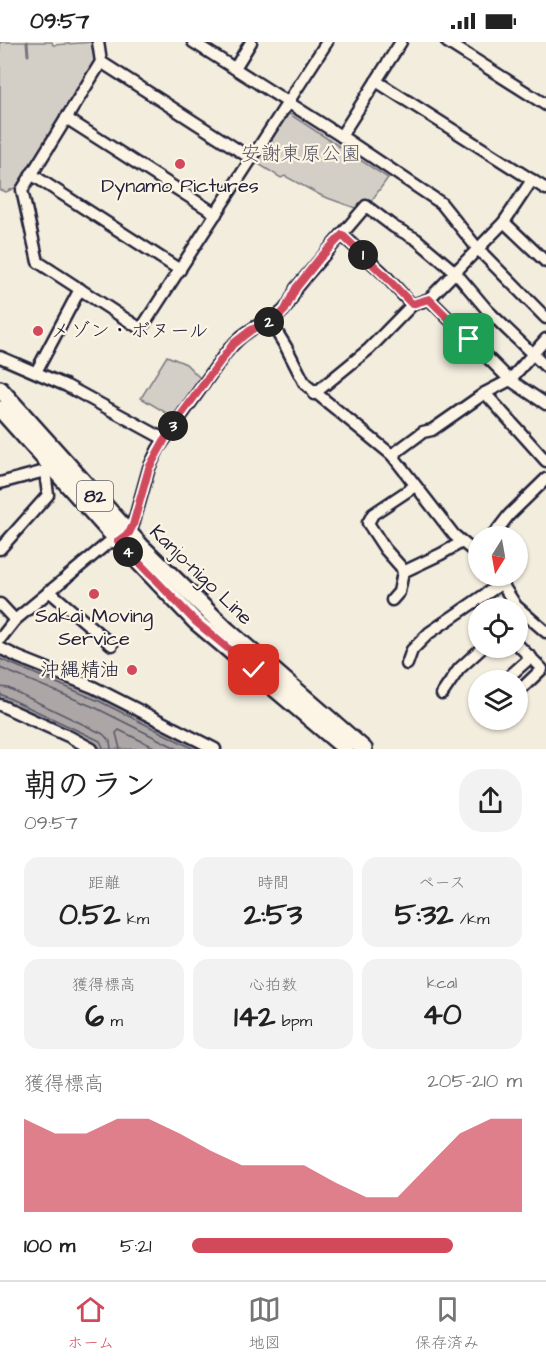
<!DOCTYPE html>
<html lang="ja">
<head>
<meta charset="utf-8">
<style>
  body { margin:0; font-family:"Architects Daughter","Klee One",sans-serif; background:#f2f2f2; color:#222; height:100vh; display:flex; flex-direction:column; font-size:22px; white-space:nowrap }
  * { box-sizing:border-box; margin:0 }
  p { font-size:20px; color:#767676 }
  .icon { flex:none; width:33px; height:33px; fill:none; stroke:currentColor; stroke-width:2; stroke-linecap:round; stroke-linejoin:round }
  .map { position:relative; height:707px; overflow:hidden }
  .sheet { display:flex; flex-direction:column; background:#fff; flex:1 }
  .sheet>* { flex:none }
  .needle { width:39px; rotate:191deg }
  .tools { position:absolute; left:468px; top:484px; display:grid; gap:12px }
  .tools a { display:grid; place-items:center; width:60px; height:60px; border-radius:50%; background:#fff; box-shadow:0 2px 4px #0004; font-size:30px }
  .pin { position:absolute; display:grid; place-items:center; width:51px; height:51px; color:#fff; margin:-26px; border-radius:12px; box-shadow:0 3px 9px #0006 }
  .km { position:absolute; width:30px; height:30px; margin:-15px; border-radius:50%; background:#222; color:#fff; font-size:16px; line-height:30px; text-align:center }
  .round { display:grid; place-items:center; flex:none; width:63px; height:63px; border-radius:24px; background:#f2f2f2 }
  .headline { display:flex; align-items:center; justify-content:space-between; height:102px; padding:0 24px }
  h1 { font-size:33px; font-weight:700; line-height:45px }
  .metrics { display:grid; grid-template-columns:repeat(3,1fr); gap:9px; height:102px; padding:6px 24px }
  .metrics div { display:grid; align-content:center; border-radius:15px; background:#f2f2f2; text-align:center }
  .metrics b { font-size:30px; font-weight:700 }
  .metrics small { font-size:16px; font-weight:400 }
  .metrics p { font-size:16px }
  .chart { height:168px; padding:12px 24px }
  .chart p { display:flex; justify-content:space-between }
  .chart svg { width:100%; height:108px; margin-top:6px; fill:#d1495b; opacity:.7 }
  ul { padding:0 24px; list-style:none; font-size:20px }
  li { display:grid; grid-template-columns:96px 72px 1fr; align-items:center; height:45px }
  li i { height:15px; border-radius:8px; background:#d1495b }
  .status { display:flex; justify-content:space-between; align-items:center; height:42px; padding:0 30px; background:#fff; direction:ltr }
  .status svg { height:16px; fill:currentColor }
  .dock { display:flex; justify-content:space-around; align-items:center; height:84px; border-top:2px solid #e0e0e0; background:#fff; font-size:16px; color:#767676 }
  .dock a { display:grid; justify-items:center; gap:3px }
  .dock .on { color:#d1495b }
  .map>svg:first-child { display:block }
  .green { fill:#d4cfc6; stroke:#7b7880; stroke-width:1.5 }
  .water { fill:#aca7a6; stroke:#75727b; stroke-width:1.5 }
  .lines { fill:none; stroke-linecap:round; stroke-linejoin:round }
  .shore { stroke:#595766; stroke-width:1.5 }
  .stream { stroke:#75727b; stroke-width:3 }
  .street-casing { stroke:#22223b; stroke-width:15 }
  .primary-casing { stroke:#22223b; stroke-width:20 }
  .street { stroke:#fcf5e5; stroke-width:10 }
  .primary { stroke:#fcf5e5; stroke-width:15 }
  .route-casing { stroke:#fff; stroke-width:12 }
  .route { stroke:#d1495b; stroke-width:8 }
  .poi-dot { fill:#d1495b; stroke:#fcf5e5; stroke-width:2 }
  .labels { text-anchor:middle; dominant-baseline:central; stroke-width:4.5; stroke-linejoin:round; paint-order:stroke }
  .shield { fill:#fcf5e5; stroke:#63616e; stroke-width:1.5 }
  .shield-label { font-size:18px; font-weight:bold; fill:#22223b }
  .park-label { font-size:20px; fill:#575665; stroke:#fcf5e5 }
  .poi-label { font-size:20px; fill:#22223b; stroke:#fcf5e5 }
  .street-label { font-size:20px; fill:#22223b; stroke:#fcf5e5 }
</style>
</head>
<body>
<div class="status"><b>09:57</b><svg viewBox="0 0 49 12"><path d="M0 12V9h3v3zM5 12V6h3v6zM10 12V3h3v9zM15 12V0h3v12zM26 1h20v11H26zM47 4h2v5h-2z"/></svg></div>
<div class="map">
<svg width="546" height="707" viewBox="0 0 546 707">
  <rect width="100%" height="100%" fill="#f3edde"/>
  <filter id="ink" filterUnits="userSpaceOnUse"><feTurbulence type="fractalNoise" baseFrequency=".0167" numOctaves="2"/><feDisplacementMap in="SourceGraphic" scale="12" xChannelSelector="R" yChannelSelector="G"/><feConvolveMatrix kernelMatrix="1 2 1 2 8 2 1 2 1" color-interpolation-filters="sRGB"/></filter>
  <g filter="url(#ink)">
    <g class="green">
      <polygon points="0,0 52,0 53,3 94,0 95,18 26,141 6,150 0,148"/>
      <polygon points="288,71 388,136 369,162 358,167 322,154 285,134 281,136 257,121"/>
      <polygon points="167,314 186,322 201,337 173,375 141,356"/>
    </g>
    <polygon class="water" points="0,611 79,644 208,707 103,707 0,657"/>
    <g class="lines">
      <g class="shore">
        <polyline points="0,617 99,659 194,707"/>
        <polyline points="0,626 96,666 178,707"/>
        <polyline points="0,645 8,646 103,692 110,699 111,707"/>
        <polyline points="0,652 100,699 104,707"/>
        <polyline points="120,707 116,691 119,688 158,707"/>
      </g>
      <polyline class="stream" points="27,0 28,13"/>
      <defs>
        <g id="street">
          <polyline points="98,0 101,20 22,148 38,220 141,287 327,0"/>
          <polyline points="193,0 341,94 441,161 478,207 546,276"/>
          <polyline points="447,0 546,63"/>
          <polyline points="101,20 252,117"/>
          <polyline points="235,26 251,0"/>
          <polyline points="376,39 546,147"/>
          <polyline points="66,76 216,172"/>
          <polyline points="341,94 401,0"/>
          <polyline points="31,132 180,228"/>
          <polyline points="504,180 546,220"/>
          <polyline points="342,193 383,231 412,263"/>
          <polyline points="429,257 510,338 546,362"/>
          <polyline points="270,279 286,305 305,342 392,413 454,493 478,513"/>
          <polyline points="0,315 67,344 164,397"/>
          <polyline points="36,330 80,247"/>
          <polyline points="485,351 546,419"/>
          <polyline points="314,352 369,307 412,263 429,257 504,180 532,138"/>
          <polyline points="392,413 423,390 432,388 485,351 510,338 546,297"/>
          <polyline points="0,441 45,429"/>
          <polyline points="492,495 509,473 546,437"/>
          <polyline points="0,507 48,453 45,429 57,422"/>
          <polyline points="403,530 441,512 462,500"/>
          <polyline points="497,534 516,564 546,590"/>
          <polyline points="49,549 112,603"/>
          <polyline points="392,558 399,550 403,530 401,525 385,507 368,481 373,472 415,444"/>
          <path d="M 0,562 L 15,578 L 108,501 C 120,499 128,494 133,483 L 149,426 L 158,407 L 225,312 C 232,303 240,295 249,289 C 274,272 284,279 296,246 L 366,164 L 394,185 L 416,197 L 455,230 L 488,269 L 546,325"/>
          <polyline points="0,597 15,578"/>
          <polyline points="518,603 542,627 518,650"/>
          <polyline points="0,606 18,615 93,645 215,707"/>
          <polyline points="407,622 412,608 429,591 502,541"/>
          <polyline points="504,639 531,615"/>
          <polyline points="442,652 459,627 482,606"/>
          <polyline points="0,663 70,695 92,707"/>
        </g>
        <g id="primary">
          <polyline points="0,347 141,504 227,588 364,707"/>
          <polyline points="0,367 109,489 196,580 346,707"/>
        </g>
      </defs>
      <use href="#street" class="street-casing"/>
      <use href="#primary" class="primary-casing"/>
      <use href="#street" class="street"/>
      <use href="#primary" class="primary"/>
    </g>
  </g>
  <g class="lines" filter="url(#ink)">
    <defs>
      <polyline id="route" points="254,628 196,580 118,499 129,491 133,483 149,426 170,388 233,302 251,288 278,275 285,268 296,246 320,216 342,193 382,231 412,262 429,257 469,297"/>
    </defs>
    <use href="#route" class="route-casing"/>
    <use href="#route" class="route"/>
  </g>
  <g class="poi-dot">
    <circle cx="180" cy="122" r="6"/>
    <circle cx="38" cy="289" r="6"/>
    <circle cx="94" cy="552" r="6"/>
    <circle cx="132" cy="628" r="6"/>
  </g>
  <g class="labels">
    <rect class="shield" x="77" y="439" width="36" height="30" rx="4.5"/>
    <g class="shield-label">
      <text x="95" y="454">82</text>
    </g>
    <g class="park-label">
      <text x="301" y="112">安謝東原公園</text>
    </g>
    <g class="poi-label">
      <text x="180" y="144">Dynamo Pictures</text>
      <text x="50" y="289" text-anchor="start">メゾン・ボヌール</text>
      <text x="94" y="574">Sakai Moving<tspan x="94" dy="23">Service</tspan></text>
      <text x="120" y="628" text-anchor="end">沖縄精油</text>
    </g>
    <g class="street-label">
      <text transform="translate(201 533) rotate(44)">Kanjo-nigo Line</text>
    </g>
  </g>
</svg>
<div class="tools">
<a><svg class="needle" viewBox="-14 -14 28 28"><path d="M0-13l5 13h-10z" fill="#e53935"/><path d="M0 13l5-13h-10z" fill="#767676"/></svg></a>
<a><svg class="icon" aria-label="locate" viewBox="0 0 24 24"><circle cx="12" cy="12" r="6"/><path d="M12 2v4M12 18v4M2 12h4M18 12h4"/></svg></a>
<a><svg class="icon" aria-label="layers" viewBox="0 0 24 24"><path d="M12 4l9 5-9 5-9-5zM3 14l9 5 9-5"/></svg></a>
</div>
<div class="pin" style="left:469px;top:297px;background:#1e9e55"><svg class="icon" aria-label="arrive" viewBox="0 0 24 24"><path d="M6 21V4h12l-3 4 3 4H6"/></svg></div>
<div class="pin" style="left:254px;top:628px;background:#d93025"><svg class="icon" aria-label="check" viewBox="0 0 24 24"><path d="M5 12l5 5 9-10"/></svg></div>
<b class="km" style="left:363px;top:213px">1</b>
<b class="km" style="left:269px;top:280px">2</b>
<b class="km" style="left:173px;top:384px">3</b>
<b class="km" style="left:128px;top:510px">4</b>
</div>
<section class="sheet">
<div class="headline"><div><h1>朝のラン</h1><p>09:57</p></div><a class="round"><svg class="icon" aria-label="share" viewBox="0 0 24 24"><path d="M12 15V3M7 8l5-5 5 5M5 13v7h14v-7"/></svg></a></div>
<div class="metrics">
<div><p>距離</p><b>0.52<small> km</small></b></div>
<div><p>時間</p><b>2:53</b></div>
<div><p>ペース</p><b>5:32<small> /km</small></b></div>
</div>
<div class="metrics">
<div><p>獲得標高</p><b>6<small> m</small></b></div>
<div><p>心拍数</p><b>142<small> bpm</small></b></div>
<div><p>kcal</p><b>40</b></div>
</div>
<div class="chart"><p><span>獲得標高</span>205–210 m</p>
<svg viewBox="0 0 160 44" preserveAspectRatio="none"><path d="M0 44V6L10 12L20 12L30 6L40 6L50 12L60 19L70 25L80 25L90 25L100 32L110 38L120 38L130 25L140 12L150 6L160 6V44z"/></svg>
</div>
<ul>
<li><b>100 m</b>5:21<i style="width:79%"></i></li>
</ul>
</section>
<nav class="dock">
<a class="on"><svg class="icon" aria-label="home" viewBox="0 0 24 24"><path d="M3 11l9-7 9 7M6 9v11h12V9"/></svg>ホーム</a>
<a><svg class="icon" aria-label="map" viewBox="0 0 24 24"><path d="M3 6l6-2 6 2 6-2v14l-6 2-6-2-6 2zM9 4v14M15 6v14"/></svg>地図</a>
<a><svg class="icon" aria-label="saved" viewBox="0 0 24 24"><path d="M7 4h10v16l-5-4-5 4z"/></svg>保存済み</a>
</nav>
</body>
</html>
